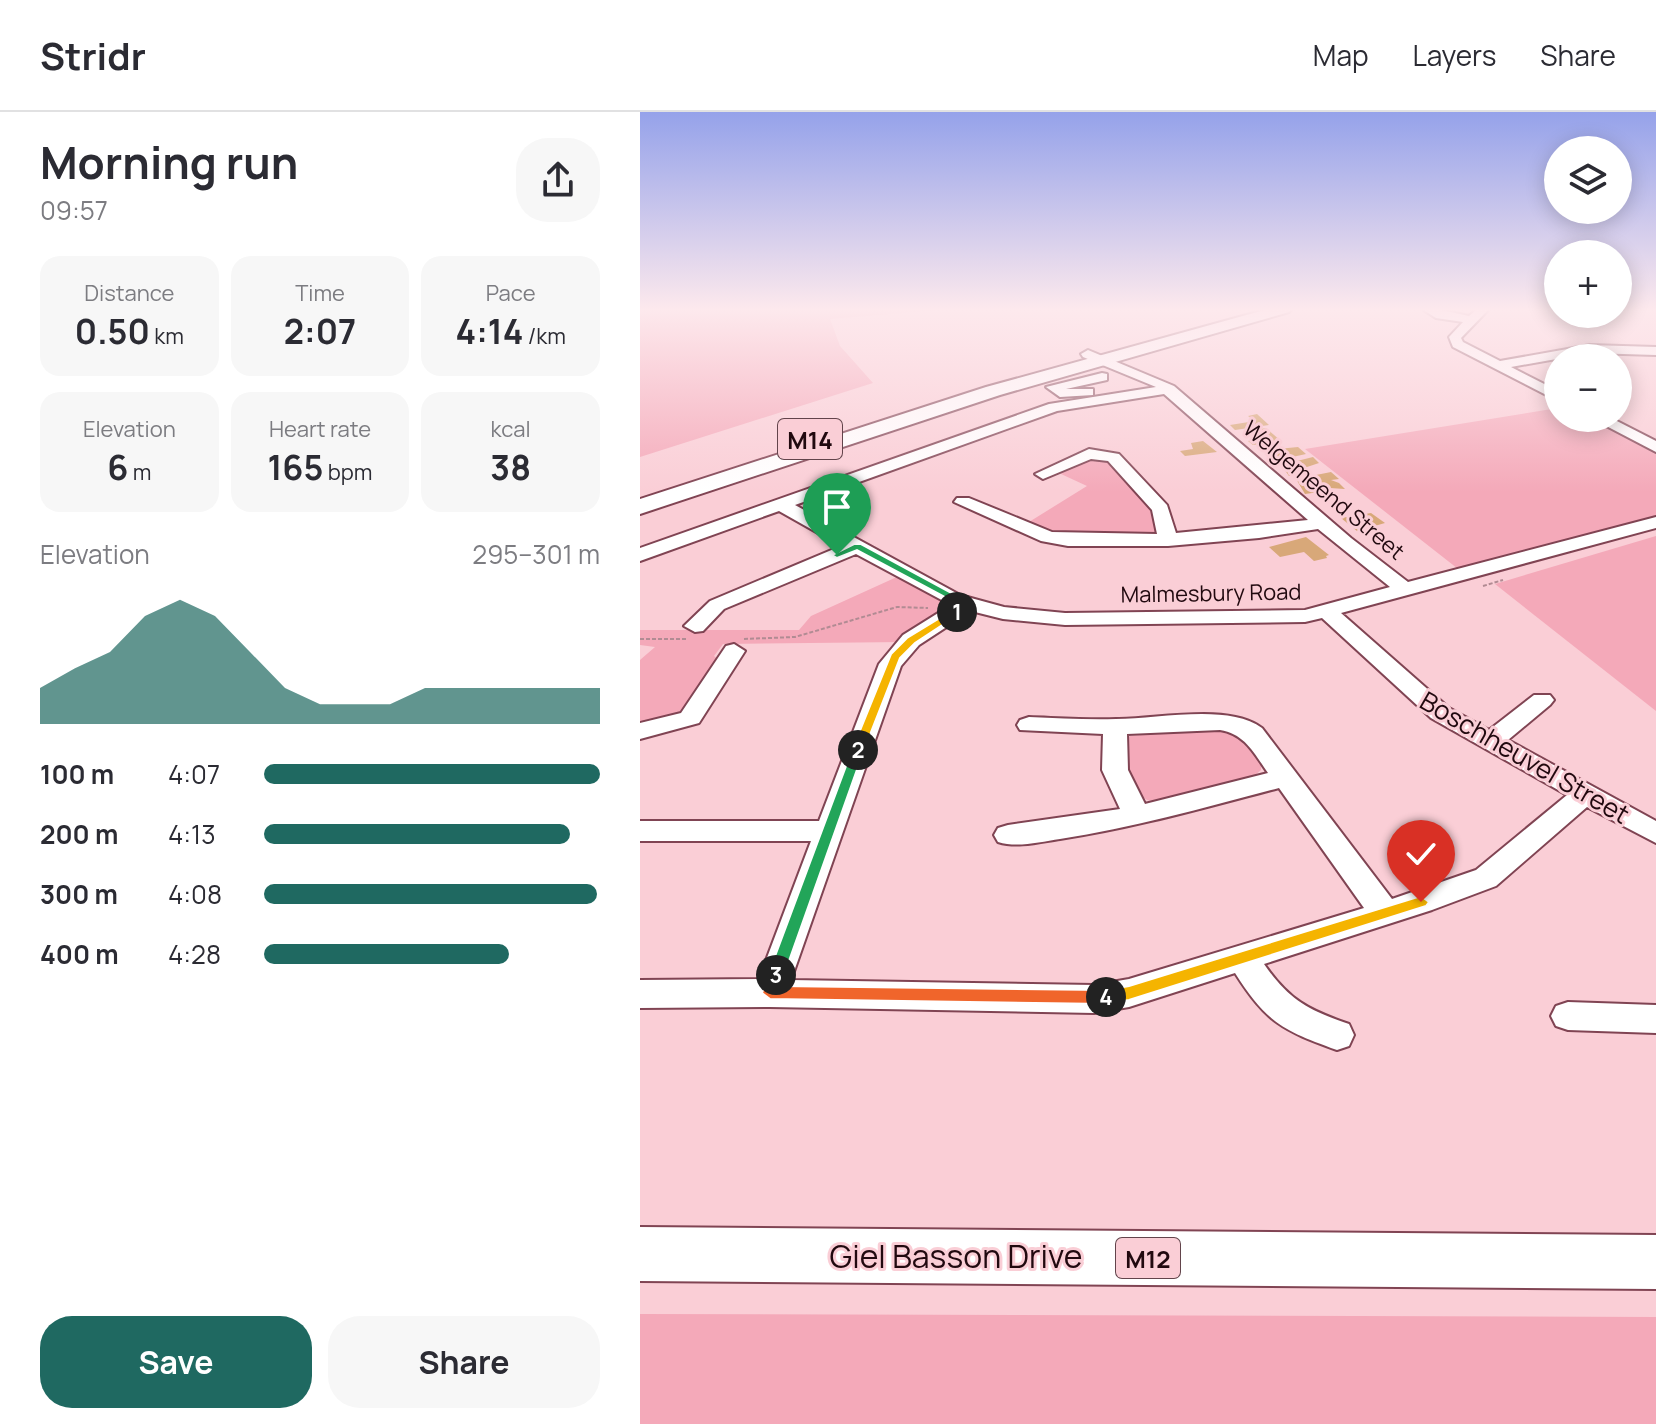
<!DOCTYPE html>
<html lang="en">
<head>
<meta charset="utf-8">
<style>
  body { margin:0; font-family:Manrope,sans-serif; background:#f7f7f7; color:#2b2b33; height:100vh; display:flex; flex-direction:column; font-size:30px; white-space:nowrap }
  * { box-sizing:border-box; margin:0 }
  p { font-size:26px; color:#7c7c81 }
  .icon { flex:none; width:44px; height:44px; fill:none; stroke:currentColor; stroke-width:2; stroke-linecap:round; stroke-linejoin:round }
  .map { position:relative; flex:1; overflow:hidden }
  .sheet { display:flex; flex-direction:column; background:#fff; width:640px }
  .sheet>* { flex:none }
  .controls { position:absolute; left:904px; top:24px; display:grid; gap:16px }
  .controls a { display:grid; place-items:center; width:88px; height:88px; border-radius:50%; background:#fff; box-shadow:0 4px 20px #0003; font-size:40px }
  .pin { position:absolute; display:grid; place-items:center; width:68px; height:68px; color:#fff; margin:-82px -34px; border-radius:50% 50% 50% 0; rotate:-45deg; box-shadow:0 0 8px #0007 }
  .pin .icon { rotate:45deg }
  .km { position:absolute; width:40px; height:40px; margin:-20px; border-radius:50%; background:#222; color:#fff; font-size:22px; line-height:40px; text-align:center }
  .round { display:grid; place-items:center; flex:none; width:84px; height:84px; border-radius:32px; background:#f7f7f7 }
  .headline { display:flex; align-items:center; justify-content:space-between; height:136px; padding:0 40px }
  h1 { font-size:44px; font-weight:700; line-height:60px }
  .stats { display:grid; grid-template-columns:repeat(3,1fr); gap:12px; height:136px; padding:8px 40px }
  .stats div { display:grid; align-content:center; border-radius:20px; background:#f7f7f7; text-align:center }
  .stats b { font-size:34px; font-weight:700 }
  .stats small { font-size:22px; font-weight:400 }
  .stats p { font-size:22px }
  .chart { height:224px; padding:16px 40px }
  .chart p { display:flex; justify-content:space-between }
  .chart svg { width:100%; height:144px; margin-top:8px; fill:#1f6961; opacity:.7 }
  .action { display:flex; gap:16px; margin-top:auto; padding:16px 40px }
  .action a { flex:1; height:92px; border-radius:32px; background:#1f6961; color:#fff; font-size:32px; font-weight:700; line-height:92px; text-align:center }
  .action a+a { background:#f7f7f7; color:#2b2b33 }
  ul { padding:0 40px; list-style:none; font-size:26px }
  li { display:grid; grid-template-columns:128px 96px 1fr; align-items:center; height:60px }
  li i { height:20px; border-radius:10px; background:#1f6961 }
  header { display:flex; align-items:center; gap:48px; box-sizing:border-box; height:112px; padding:0 40px; background:#fff; border-bottom:2px solid #e1e1e2 }
  header strong { font-size:38px }
  nav { display:flex; gap:44px; margin-inline-start:auto; font-size:28px }
  main { display:flex; flex:1; min-height:0 }
  .map>svg:first-child { display:block }
  .green { fill:#f4a9b9 }
  .building { fill:#d8a879 }
  .lines { fill:none; stroke-linecap:round; stroke-linejoin:round }
  .minor-casing { stroke:#804453; stroke-width:4 }
  .major-casing { stroke:#804453; stroke-width:4 }
  .path { stroke:#b18b93; stroke-width:2; stroke-dasharray:4 2; stroke-linecap:butt }
  .minor { fill:#fff; fill-rule:evenodd }
  .major { fill:#fff; fill-rule:evenodd }
  .split-1 { fill:#22a559; stroke:#fff; stroke-width:2 }
  .split-2 { fill:#f5b400; stroke:#fff; stroke-width:2 }
  .split-3 { fill:#22a559; stroke:#fff; stroke-width:2 }
  .split-4 { fill:#f0652b; stroke:#fff; stroke-width:2 }
  .split-5 { fill:#f5b400; stroke:#fff; stroke-width:2 }
  .labels { text-anchor:middle; dominant-baseline:central; stroke-width:6; stroke-linejoin:round; paint-order:stroke }
  .far-street-label { font-size:22px; fill:#21090f; stroke:#faced6 }
  .shield { fill:#faced6; stroke:#62444b; stroke-width:2 }
  .shield-label { font-size:24px; font-weight:bold; fill:#21090f }
  .street-label { font-size:26px; fill:#21090f; stroke:#faced6 }
  .near-street-label { font-size:32px; fill:#21090f; stroke:#faced6 }
</style>
</head>
<body>
<header>
<strong>Stridr</strong>
<nav><a>Map</a><a>Layers</a><a>Share</a></nav>
</header>
<main>
<section class="sheet">
<div class="headline"><div><h1>Morning run</h1><p>09:57</p></div><a class="round"><svg class="icon" aria-label="share" viewBox="0 0 24 24"><path d="M12 15V3M7 8l5-5 5 5M5 13v7h14v-7"/></svg></a></div>
<div class="stats">
<div><p>Distance</p><b>0.50<small> km</small></b></div>
<div><p>Time</p><b>2:07</b></div>
<div><p>Pace</p><b>4:14<small> /km</small></b></div>
</div>
<div class="stats">
<div><p>Elevation</p><b>6<small> m</small></b></div>
<div><p>Heart rate</p><b>165<small> bpm</small></b></div>
<div><p>kcal</p><b>38</b></div>
</div>
<div class="chart"><p><span>Elevation</span>295–301 m</p>
<svg viewBox="0 0 160 44" preserveAspectRatio="none"><path d="M0 44V33L10 27L20 22L30 11L40 6L50 11L60 22L70 33L80 38L90 38L100 38L110 33L120 33L130 33L140 33L150 33L160 33V44z"/></svg>
</div>
<ul>
<li><b>100 m</b>4:07<i style="width:100%"></i></li>
<li><b>200 m</b>4:13<i style="width:91%"></i></li>
<li><b>300 m</b>4:08<i style="width:99%"></i></li>
<li><b>400 m</b>4:28<i style="width:73%"></i></li>
</ul>
<div class="action"><a>Save</a><a>Share</a></div>
</section>
<div class="map">
<svg width="1016" height="1312" viewBox="0 0 1016 1312">
  <rect width="100%" height="100%" fill="#faced6"/>
  <g class="green">
    <polygon points="0,197 312,197 190,207 200,234 233,271 0,345"/>
    <polygon points="918,296 918,306 952,306 1016,339 1016,406 938,425 938,428 822,460 665,337"/>
    <polygon points="448,344 472,346 515,396 521,421 512,426 416,422 389,410 447,374 421,362 424,355"/>
    <polygon points="1016,424 1016,599 855,472"/>
    <polygon points="259,464 315,496 264,530 83,532 74,544 82,550 44,603 0,615 0,548 15,535 0,533 0,518 159,518 171,504"/>
    <polygon points="579,616 598,620 621,648 621,658 614,664 518,690 507,688 498,682 484,655 484,630 490,624"/>
    <polygon points="0,1202 1016,1205 1016,1312 0,1312"/>
  </g>
  <g class="building">
    <polygon points="617,302 629,313 595,318 590,313 615,309 608,304"/>
    <polygon points="626,316 641,329 613,333 608,329 619,327 610,319"/>
    <polygon points="563,329 577,340 545,344 540,339 553,337 551,331"/>
    <polygon points="658,335 666,342 634,349 626,343 630,342 626,338"/>
    <polygon points="673,345 679,351 661,357 664,361 649,364 641,353"/>
    <polygon points="691,360 699,367 691,368 699,371 705,377 675,375 679,380 665,382 656,367"/>
    <polygon points="731,401 745,411 717,419 701,406"/>
    <polygon points="666,425 689,443 686,444 687,446 674,449 664,440 640,445 629,435"/>
  </g>
  <g class="lines">
    <defs>
      <g id="minor">
        <polygon points="782,197 797,197 829,204 837,197 849,197 821,226 823,230 860,249 950,233 1016,235 1016,243 950,241 871,255 918,279 918,289 813,235 809,225 823,210 796,206"/>
        <path d="M 448,238 L 534,274 L 711,426 L 768,470 L 1016,405 L 1016,416 L 701,501 L 809,596 L 849,618 L 894,583 L 910,583 L 914,588 L 910,593 L 868,628 L 1016,709 L 1016,731 L 947,695 L 856,774 L 792,798 L 624,852 C 649,888 668,898 709,912 L 714,923 L 709,934 L 697,938 C 642,918 627,911 595,861 L 489,895 L 454,901 L 130,895 L 0,896 L 0,868 L 119,867 L 171,729 L 0,729 L 0,709 L 179,709 L 239,552 L 263,523 L 311,493 L 216,442 L 84,497 L 63,519 L 55,520 L 44,514 L 70,489 L 201,434 L 139,399 L 0,449 L 0,436 L 409,292 L 516,275 L 443,245 L 441,242 ZM 524,282 L 668,408 L 536,421 L 527,393 L 479,342 L 449,337 L 395,362 L 403,367 L 451,347 L 468,349 L 512,398 L 517,422 L 412,420 L 329,386 L 317,386 L 314,390 L 401,429 L 428,434 L 528,434 L 619,426 L 678,417 L 750,475 L 665,498 L 425,501 L 364,495 L 320,483 L 155,393 L 417,299 ZM 331,499 L 363,507 L 425,513 L 665,510 L 682,506 L 791,606 L 927,683 L 836,758 L 752,787 L 622,616 C 589,591 517,607 476,607 C 447,608 418,606 389,605 L 380,608 L 377,613 L 380,618 L 463,622 L 462,658 L 480,697 L 368,713 L 358,716 L 354,723 L 358,730 C 377,736 400,730 420,727 C 494,716 566,695 639,676 L 724,796 L 489,867 L 454,873 L 151,868 L 261,554 L 279,533 ZM 580,618 C 605,622 614,641 628,661 L 505,692 L 488,658 L 487,622 Z"/>
        <polygon points="462,261 467,262 467,268 426,277 453,277 453,283 420,285 406,275"/>
        <polygon points="951,306 971,306 1016,329 1016,340"/>
        <polygon points="94,532 105,539 59,611 0,627 0,611 41,601 86,534"/>
        <polygon points="928,890 1016,893 1016,921 928,918 916,914 911,904 916,894"/>
      </g>
      <g id="major">
        <polygon points="628,197 652,197 649,200 360,283 0,402 0,387 346,275"/>
        <polygon points="0,1115 1016,1123 1016,1177 0,1169"/>
      </g>
    </defs>
    <use href="#minor" class="minor-casing"/>
    <use href="#major" class="major-casing"/>
    <g class="path">
      <polyline points="843,474 863,468"/>
      <polyline points="0,527 48,527"/>
      <polyline points="104,527 155,525 257,495 288,496"/>
    </g>
    <use href="#minor" class="minor"/>
    <use href="#major" class="major"/>
  </g>
  <linearGradient id="sky" x2="0" y2="1"><stop stop-color="#95a2ea"/><stop offset="0.52" stop-color="#fde9ed"/><stop offset="1" stop-color="#fde9ed" stop-opacity="0"/></linearGradient>
  <rect width="1016" height="380" fill="url(#sky)"/>
  <polygon class="split-1" points="214,432 221,432 332,492 321,502 313,502 313,498 320,493 217,438 197,446 192,443"/>
  <polygon class="split-2" points="313,498 322,500 275,531 260,546 224,638 214,640 212,638 251,542 267,526"/>
  <polygon class="split-3" points="218,634 224,638 144,863 142,868 130,868 128,863 212,638"/>
  <polygon class="split-4" points="136,857 144,863 140,874 466,878 474,885 466,892 130,887 122,881 130,859"/>
  <polygon class="split-5" points="781,784 789,790 786,794 489,888 466,892 457,885 466,878 489,874"/>
  <g class="labels">
    <g class="far-street-label">
      <text transform="translate(684 378) rotate(40)">Welgemeend Street</text>
      <text transform="translate(571 481) rotate(-1)">Malmesbury Road</text>
    </g>
    <g class="shield">
      <rect x="138" y="307" width="64" height="40" rx="6"/>
      <rect x="476" y="1126" width="64" height="40" rx="6"/>
    </g>
    <g class="shield-label">
      <text x="170" y="327">M14</text>
      <text x="508" y="1146">M12</text>
    </g>
    <g class="street-label">
      <text transform="translate(885 645) rotate(30)">Boschheuvel Street</text>
    </g>
    <g class="near-street-label">
      <text x="316" y="1144">Giel Basson Drive</text>
    </g>
  </g>
</svg>
<div class="controls">
<a><svg class="icon" aria-label="layers" viewBox="0 0 24 24"><path d="M12 4l9 5-9 5-9-5zM3 14l9 5 9-5"/></svg></a>
<a>+</a>
<a>−</a>
</div>
<div class="pin" style="left:197px;top:443px;background:#1e9e55"><svg class="icon" aria-label="arrive" viewBox="0 0 24 24"><path d="M6 21V4h12l-3 4 3 4H6"/></svg></div>
<div class="pin" style="left:781px;top:790px;background:#d93025"><svg class="icon" aria-label="check" viewBox="0 0 24 24"><path d="M5 12l5 5 9-10"/></svg></div>
<b class="km" style="left:317px;top:500px">1</b>
<b class="km" style="left:218px;top:638px">2</b>
<b class="km" style="left:136px;top:863px">3</b>
<b class="km" style="left:466px;top:885px">4</b>
</div>
</main>
</body>
</html>
